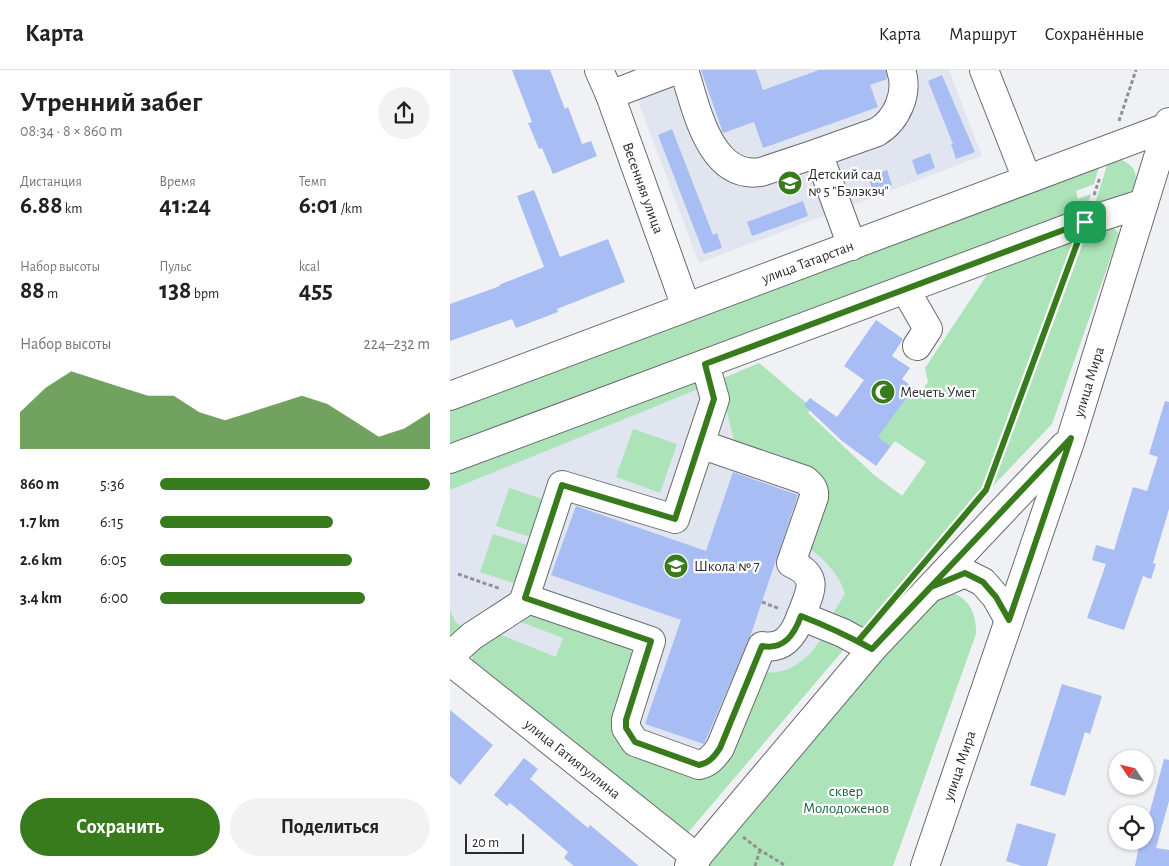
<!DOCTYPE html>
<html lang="ru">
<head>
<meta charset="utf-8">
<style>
  body { margin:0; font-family:"Alegreya Sans",sans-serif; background:#f2f2f2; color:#222; height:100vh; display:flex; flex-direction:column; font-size:19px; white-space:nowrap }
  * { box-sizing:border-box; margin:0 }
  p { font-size:16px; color:#767676 }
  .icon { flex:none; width:28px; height:28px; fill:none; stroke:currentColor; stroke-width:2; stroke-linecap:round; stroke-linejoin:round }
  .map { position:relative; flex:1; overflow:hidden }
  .drawer { display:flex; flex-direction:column; background:#fff; width:450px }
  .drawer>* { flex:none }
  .needle { width:32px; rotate:305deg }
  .fabs { position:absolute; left:659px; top:680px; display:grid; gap:10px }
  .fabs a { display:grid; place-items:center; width:45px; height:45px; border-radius:50%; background:#fff; box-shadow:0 1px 4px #0004; font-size:25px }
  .scale { position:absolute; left:15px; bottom:12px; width:59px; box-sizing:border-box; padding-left:5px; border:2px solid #2c2d2e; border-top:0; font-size:14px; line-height:18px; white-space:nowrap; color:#2c2d2e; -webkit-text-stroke:4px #fff; paint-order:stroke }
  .pin { position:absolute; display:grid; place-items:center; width:42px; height:42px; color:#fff; margin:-21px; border-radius:10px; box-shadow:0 2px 8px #0006 }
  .round { display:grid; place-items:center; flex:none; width:52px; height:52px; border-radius:26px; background:#f2f2f2 }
  .summary { display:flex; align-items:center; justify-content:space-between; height:85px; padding:0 20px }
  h1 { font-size:28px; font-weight:700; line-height:38px }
  .figures { display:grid; grid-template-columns:repeat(3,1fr); gap:8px; height:85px; padding:5px 20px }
  .figures div { display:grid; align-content:center }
  .figures b { font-size:25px; font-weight:700 }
  .figures small { font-size:14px; font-weight:400 }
  .figures p { font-size:14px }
  .chart { height:140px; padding:10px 20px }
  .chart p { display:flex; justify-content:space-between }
  .chart svg { width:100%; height:90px; margin-top:5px; fill:#377b1d; opacity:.7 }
  .button { display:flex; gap:10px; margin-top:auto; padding:10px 20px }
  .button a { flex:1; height:58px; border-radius:30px; background:#377b1d; color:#fff; font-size:20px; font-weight:700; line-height:58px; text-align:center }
  .button a+a { background:#f2f2f2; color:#222 }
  ul { padding:0 20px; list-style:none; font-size:16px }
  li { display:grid; grid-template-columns:80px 60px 1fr; align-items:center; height:38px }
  li i { height:12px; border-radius:6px; background:#377b1d }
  header { display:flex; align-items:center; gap:30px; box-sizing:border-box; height:70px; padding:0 25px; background:#fff; border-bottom:1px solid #e0e0e0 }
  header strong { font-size:24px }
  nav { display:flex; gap:28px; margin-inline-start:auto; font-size:18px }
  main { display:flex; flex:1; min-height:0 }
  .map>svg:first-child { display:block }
  .built { fill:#e1e5ef }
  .green { fill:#ace3b9 }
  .building { fill:#a9bdf5 }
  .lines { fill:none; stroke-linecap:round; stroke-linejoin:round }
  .minor-casing { stroke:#6a6b6e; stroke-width:30 }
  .path { stroke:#909194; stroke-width:3; stroke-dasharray:4 2.5; stroke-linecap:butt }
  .minor { stroke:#fff; stroke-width:28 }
  .route-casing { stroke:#fff; stroke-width:10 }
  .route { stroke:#377b1d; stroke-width:6 }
  .labels { text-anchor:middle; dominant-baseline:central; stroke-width:4.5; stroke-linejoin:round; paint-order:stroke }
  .poi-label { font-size:15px; fill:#2c2d2e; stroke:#fff; text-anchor:start }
  .street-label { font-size:15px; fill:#2c2d2e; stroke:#fff }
  .park-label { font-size:15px; fill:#196637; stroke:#fff }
</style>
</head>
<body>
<header>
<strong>Карта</strong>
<nav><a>Карта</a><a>Маршрут</a><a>Сохранённые</a></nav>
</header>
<main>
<section class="drawer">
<div class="summary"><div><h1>Утренний забег</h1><p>08:34 · 8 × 860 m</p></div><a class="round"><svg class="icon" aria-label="share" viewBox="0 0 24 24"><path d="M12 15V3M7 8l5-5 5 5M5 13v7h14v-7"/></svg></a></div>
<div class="figures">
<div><p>Дистанция</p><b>6.88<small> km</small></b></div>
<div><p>Время</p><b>41:24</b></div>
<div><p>Темп</p><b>6:01<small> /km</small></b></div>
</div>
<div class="figures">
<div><p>Набор высоты</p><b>88<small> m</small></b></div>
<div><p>Пульс</p><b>138<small> bpm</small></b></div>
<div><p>kcal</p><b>455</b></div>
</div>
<div class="chart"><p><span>Набор высоты</span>224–232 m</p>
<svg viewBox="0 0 160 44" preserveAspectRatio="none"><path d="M0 44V26L10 14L20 6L30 10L40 14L50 18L60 18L70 26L80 30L90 26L100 22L110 18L120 22L130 30L140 38L150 34L160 26V44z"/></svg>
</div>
<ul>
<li><b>860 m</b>5:36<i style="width:100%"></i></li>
<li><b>1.7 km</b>6:15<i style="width:64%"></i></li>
<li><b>2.6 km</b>6:05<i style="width:71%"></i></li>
<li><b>3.4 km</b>6:00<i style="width:76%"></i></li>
</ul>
<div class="button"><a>Сохранить</a><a>Поделиться</a></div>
</section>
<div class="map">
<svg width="719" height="796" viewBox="0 0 719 796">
  <rect width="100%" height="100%" fill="#f0f1f5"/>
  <g class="built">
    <polygon points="197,0 499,0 532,86 249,193 179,7"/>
    <polygon points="309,293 361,337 358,343 424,405 491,453 242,736 5,551 0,540 0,420"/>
  </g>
  <g class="green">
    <polygon points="652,86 644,114 626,121 628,129 641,124 635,145 0,383 0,335"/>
    <path d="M 660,86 C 674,89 690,97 685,114 C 684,117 682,122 679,124 C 673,129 652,136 643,140 Z"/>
    <polygon points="662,156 669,164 602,354 542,417 639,157"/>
    <path d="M 626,163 L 533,416 L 412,560 L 385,547 L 384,542 L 395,524 C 392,508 371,484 357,478 L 373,422 L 286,378 L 269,310 L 309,293 L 361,337 L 358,343 L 424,405 L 452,426 L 476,392 L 445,371 L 441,376 L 418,360 L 439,352 L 464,318 L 471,322 L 478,312 L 475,298 L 547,190 Z"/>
    <polygon points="250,308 253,317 0,420 0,398"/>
    <polygon points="183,359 227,374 210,423 166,407"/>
    <polygon points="59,418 96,430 83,468 46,456"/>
    <polygon points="43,464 80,476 67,514 30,502"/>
    <path d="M 505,524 C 522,532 526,546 526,564 L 443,796 L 254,796 L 476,533 L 499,525 Z"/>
    <polygon points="0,540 5,551 16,561 0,570"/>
    <path d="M 81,540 L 187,578 L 168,642 L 243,702 L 312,602 C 337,607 365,586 373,563 L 396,577 L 235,766 L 22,592 L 23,579 L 44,562 L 106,587 L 113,568 L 68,551 Z"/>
  </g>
  <g class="building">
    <polygon points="62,0 100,0 115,39 118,37 132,74 141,71 147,86 103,104 92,78 89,79 78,53 82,52"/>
    <polygon points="251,0 306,0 313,20 369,0 436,0 437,9 420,15 428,37 313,78 304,52 273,63"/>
    <polygon points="492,5 525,82 506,89 501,74 503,74 478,11"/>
    <polygon points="222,59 263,165 267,163 272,178 254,184 208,65"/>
    <polygon points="480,83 485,98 467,105 462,90"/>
    <polygon points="437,100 442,115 423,121 418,107"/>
    <polygon points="84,120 110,187 158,169 175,212 107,239 108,242 66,258 62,249 0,271 0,234 50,216 49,215 94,197 67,126"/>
    <polygon points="353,131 358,146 302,166 297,152"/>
    <polygon points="426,250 453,269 442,286 460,298 452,309 464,318 428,367 441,376 426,396 392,371 354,335 360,328 387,347 414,310 394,296"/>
    <polygon points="715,331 719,332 719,439 703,493 706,494 701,509 693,506 674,560 637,548 656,494 642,490 646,475 664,480 683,417 697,421 708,387 699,384"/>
    <polygon points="283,402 348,425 300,567 254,674 195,654 231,550 101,505 126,436 256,481"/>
    <polygon points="612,614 652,626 640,664 635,662 615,726 580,715"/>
    <polygon points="0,640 43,675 10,715 0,706"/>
    <polygon points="74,688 88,699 80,709 138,758 140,755 189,796 124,796 114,788 118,782 60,733 57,736 44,725"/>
    <polygon points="714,689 719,690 719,731 706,778 719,780 719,796 685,796 689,775 691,775 692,771 695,771 695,760"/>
    <polygon points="567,753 606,764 597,796 572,796 556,791"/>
  </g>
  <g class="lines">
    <defs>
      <g id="minor">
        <path id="s1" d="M 149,0 L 160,25 L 236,237"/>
        <path d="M 234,0 C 246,36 259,110 311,102 L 368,83"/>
        <polyline points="534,0 577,109"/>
        <polyline points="160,25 226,0"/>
        <path d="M 402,176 L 368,83 L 427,62 C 447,50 459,23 451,0"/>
        <polyline points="455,219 478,259 467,276"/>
        <path id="s2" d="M 0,326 L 717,57"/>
        <path d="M 250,374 L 355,410 C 361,415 365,419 364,427 L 341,493 C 371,507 360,521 351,546"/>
        <polyline points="0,389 635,152 694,133"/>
        <polyline points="485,516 515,503 533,512 546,527 559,550"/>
        <path d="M 75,528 L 201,571 L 176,650 L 176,658 L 185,672 L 249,695 C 259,693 264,686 270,678 L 312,576 C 334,580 344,565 351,546 L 393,563 L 422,579"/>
        <polyline points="0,586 22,566 73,533 112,415 225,449 265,329 255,294"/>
        <path id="s3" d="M 0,588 L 5,595 L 247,788"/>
        <polyline points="239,796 422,579 614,376"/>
        <path id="s4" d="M 475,796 L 621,369 L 719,52"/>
      </g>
    </defs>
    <use href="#minor" class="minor-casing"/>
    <g class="path">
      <polyline points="669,51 686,0"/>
      <polyline points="644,125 650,107"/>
      <polyline points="526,432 536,420 625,180"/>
      <polyline points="8,504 51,519"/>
      <polyline points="312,532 330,539"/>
      <polyline points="293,767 310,780 336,796"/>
      <polyline points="305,796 310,780"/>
    </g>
    <use href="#minor" class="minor"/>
  </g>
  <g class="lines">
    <defs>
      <path id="route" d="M 635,152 L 255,294 L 264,329 L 225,449 L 112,415 L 75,528 L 201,571 L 176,650 L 176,658 L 185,672 L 249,695 C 259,693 264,687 270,678 L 312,576 C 334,580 344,565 351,546 C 377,556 398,566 422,579 L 481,517 L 515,503 L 533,512 L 546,527 L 559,550 L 621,368 L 422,579 L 408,571 L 536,420 L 635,152"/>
    </defs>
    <use href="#route" class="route-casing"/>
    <use href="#route" class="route"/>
  </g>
  <defs>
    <symbol id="school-disc" viewBox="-11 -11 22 22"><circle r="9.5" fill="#377b1d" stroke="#fff"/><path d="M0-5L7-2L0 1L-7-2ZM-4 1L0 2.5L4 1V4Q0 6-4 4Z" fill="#fff"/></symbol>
    <symbol id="mosque-disc" viewBox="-11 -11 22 22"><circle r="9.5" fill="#377b1d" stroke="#fff"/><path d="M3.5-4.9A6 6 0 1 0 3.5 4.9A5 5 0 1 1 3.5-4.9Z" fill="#fff"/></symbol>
  </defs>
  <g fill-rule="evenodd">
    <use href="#school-disc" x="326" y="99" width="28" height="28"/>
    <use href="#mosque-disc" x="419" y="308" width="28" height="28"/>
    <use href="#school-disc" x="212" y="482" width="28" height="28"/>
  </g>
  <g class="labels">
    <g class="poi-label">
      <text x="358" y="104">Детский сад<tspan x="358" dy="17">№ 5 "Бэлэкэч"</tspan></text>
      <text x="450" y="322">Мечеть Умет</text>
      <text x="244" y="496">Школа № 7</text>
    </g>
    <g class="street-label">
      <text stroke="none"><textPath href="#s1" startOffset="126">Весенняя улица</textPath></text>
      <text stroke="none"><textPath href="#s2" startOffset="382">улица Татарстан</textPath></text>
      <text stroke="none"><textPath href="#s4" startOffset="511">улица Мира</textPath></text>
      <text stroke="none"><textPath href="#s3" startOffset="159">улица Гатиятуллина</textPath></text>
      <text stroke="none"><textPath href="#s4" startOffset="106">улица Мира</textPath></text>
    </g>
    <g class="park-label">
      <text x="396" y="721">сквер<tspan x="396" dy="17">Молодоженов</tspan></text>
    </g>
  </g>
</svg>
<div class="fabs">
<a><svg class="needle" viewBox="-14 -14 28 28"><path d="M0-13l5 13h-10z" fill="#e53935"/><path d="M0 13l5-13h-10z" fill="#767676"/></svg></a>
<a><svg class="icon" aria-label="locate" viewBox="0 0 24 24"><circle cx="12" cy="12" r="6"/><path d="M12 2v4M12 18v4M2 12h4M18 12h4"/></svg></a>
</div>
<div class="scale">20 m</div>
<div class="pin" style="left:635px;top:152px;background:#1e9e55"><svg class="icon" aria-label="arrive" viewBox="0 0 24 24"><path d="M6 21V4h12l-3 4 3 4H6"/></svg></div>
</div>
</main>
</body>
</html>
